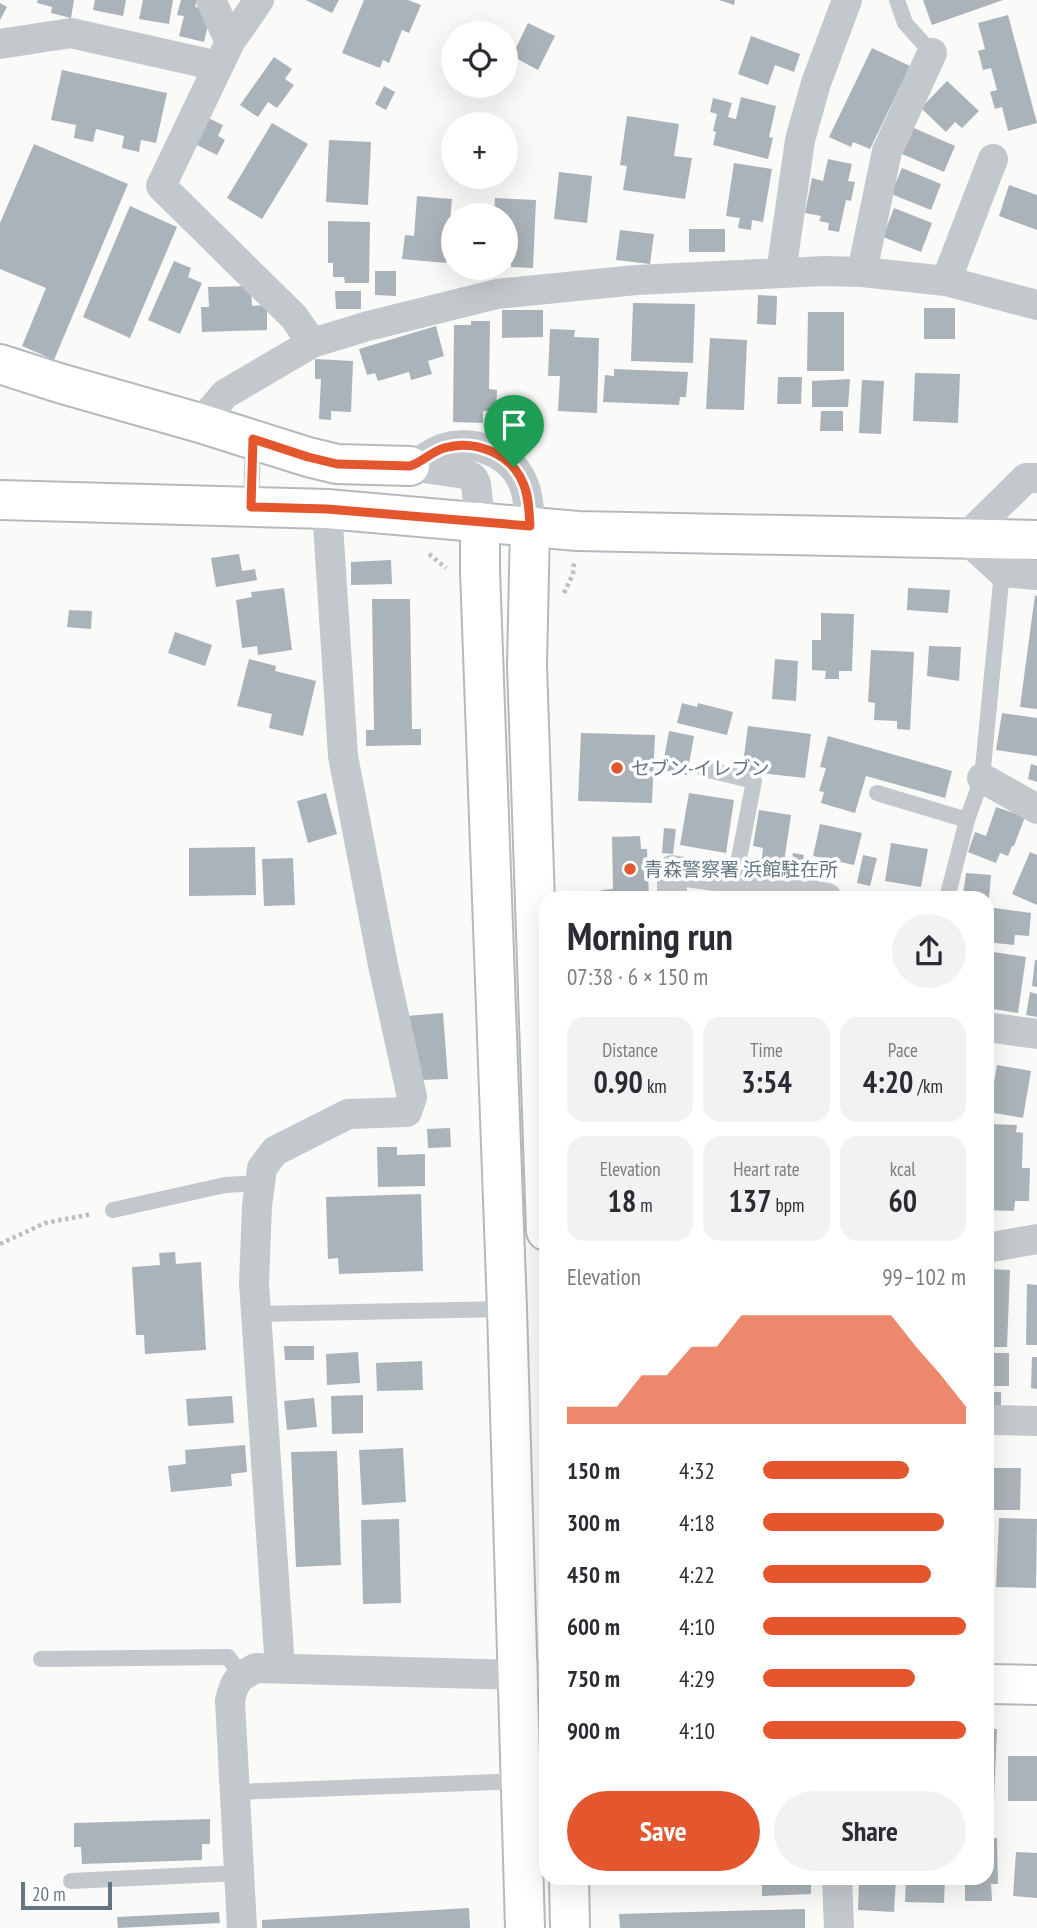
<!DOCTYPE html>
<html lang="en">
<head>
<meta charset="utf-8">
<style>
  body { margin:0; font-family:"PT Sans Narrow","Noto Sans JP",sans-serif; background:#f2f2f3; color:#2b2b33; height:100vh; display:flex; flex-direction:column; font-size:26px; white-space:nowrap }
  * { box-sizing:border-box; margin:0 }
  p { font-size:23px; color:#7c7c81 }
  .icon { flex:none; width:38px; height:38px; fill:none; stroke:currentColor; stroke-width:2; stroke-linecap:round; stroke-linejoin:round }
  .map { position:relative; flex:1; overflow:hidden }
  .sheet { position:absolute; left:539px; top:891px; width:455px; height:994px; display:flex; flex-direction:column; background:#fff; border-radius:21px; box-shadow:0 7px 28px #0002 }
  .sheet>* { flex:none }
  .tools { position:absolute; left:441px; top:21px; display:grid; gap:14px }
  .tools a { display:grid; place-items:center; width:77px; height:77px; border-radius:50%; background:#fff; box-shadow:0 7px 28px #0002; font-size:35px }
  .scale { position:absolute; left:21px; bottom:18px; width:91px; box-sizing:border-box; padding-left:7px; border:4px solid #657683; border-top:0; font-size:19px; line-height:24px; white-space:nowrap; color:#657683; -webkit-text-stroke:5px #fff; paint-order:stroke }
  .pin { position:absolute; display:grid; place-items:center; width:60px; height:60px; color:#fff; margin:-72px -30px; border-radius:50% 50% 50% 0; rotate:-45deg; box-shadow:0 0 7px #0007 }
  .pin .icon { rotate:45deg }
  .round { display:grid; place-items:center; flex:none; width:74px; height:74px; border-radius:37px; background:#f2f2f3 }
  .overview { display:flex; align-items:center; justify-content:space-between; height:119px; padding:0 28px }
  h1 { font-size:38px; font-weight:600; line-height:52px }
  .metrics { display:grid; grid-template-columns:repeat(3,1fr); gap:10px; height:119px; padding:7px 28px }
  .metrics div { display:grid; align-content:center; border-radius:18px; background:#f2f2f3; text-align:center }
  .metrics b { font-size:30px; font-weight:600 }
  .metrics small { font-size:19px; font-weight:400 }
  .metrics p { font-size:19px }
  .chart { height:196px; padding:14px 28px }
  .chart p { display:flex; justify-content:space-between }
  .chart svg { width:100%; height:126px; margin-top:7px; fill:#e4572e; opacity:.7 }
  .button { display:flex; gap:14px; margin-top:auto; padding:14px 28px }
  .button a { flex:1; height:80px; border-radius:42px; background:#e4572e; color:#fff; font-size:28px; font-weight:600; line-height:80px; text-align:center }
  .button a+a { background:#f2f2f3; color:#2b2b33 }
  ul { padding:0 28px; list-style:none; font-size:23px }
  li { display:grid; grid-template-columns:112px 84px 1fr; align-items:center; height:52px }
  li i { height:18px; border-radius:9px; background:#e4572e }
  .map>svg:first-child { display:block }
  .building { fill:#aab3b9 }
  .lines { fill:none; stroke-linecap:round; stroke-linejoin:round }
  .secondary-casing { stroke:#b3babf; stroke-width:42 }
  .path { stroke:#bbbfc2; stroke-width:4.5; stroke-dasharray:3.5 3.5; stroke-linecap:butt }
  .lane { stroke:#c3c8cc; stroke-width:16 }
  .street { stroke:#c3c8cc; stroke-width:30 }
  .secondary { stroke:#fff; stroke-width:38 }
  .route-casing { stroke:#fff; stroke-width:14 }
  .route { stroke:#e4572e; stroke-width:9 }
  .poi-dot { fill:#e4572e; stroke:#fff; stroke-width:2.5 }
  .labels { text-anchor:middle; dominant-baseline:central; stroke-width:7; stroke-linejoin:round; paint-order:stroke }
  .poi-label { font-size:19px; fill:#657683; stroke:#fff; text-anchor:start }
</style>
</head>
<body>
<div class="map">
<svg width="1037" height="1928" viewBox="0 0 1037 1928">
  <rect width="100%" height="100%" fill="#fafaf8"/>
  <g class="building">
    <polygon points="38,0 74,0 71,18 51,13 52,7 37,3"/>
    <polygon points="95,0 126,0 123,16 93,10"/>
    <polygon points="143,0 173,0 169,24 139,19"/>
    <polygon points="181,0 197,0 195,7 207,9 210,17 204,42 179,36 184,16 177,15"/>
    <polygon points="306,0 339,0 332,13"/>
    <polygon points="364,0 408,0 421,5 409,33 402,30 389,63 383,60 380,68 342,53"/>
    <polygon points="719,0 735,0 734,5"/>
    <polygon points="923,0 1003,0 932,25"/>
    <polygon points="0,3 7,7 0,20"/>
    <polygon points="1008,15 1037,123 1008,131 1002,107 995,109 990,92 997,90 991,68 983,70 978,51 985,49 978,23"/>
    <polygon points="528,23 555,36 538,70 512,56"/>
    <polygon points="751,36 800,54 794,72 775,65 768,85 738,74"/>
    <polygon points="872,48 910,66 870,149 853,142 851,147 829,137"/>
    <polygon points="274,57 292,69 285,79 294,85 277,108 268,102 258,117 240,105"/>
    <polygon points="62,70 167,93 156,143 141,140 139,152 122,148 124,136 96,129 93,142 74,138 76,125 51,120"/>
    <polygon points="947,81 979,111 962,128 955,122 946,132 921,108"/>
    <polygon points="384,86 395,92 386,110 375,104"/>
    <polygon points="741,97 776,106 769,137 773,138 768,159 713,145 716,132 713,131 717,114 710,112 713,98 732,103 728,117 736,119"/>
    <polygon points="627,116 679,124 674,156 692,158 685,199 623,190 627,166 620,165"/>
    <polygon points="206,117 223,125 218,136 225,140 217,155 193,143"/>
    <polygon points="272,123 308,144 262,219 227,198"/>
    <polygon points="914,128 955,146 944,172 902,154"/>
    <polygon points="329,140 371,142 368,205 326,202"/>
    <polygon points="34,144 128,184 54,360 22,346 46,288 0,269 0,223"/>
    <polygon points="828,159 852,164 848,181 855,182 851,201 846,200 839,232 828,230 829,223 819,221 821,216 805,213 812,178 823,181"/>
    <polygon points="734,163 772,169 763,222 752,220 751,230 738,228 740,218 726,216"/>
    <polygon points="902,168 941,184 931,210 891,194"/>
    <polygon points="559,172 592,176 587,223 554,219"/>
    <polygon points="1009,185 1037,195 1037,230 999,216"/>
    <polygon points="417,196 452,199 446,263 402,259 405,235 414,236"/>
    <polygon points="495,198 536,200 533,268 511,267 511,258 506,258 506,215 494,215"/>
    <polygon points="130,206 177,227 130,338 83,317"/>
    <polygon points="894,208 932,223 921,252 883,237"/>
    <polygon points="328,221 370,222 369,283 345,283 344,277 333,277 333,263 328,263"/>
    <rect x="689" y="229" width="36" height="23"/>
    <polygon points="620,230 654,234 650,264 616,260"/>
    <polygon points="174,261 191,268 188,277 202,283 180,334 148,320"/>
    <polygon points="457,268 475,268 474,274 456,272"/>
    <polygon points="375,271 396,271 396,296 375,295"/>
    <polygon points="251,286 252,306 267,305 267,330 202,332 201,307 209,307 208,287"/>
    <polygon points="335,291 361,291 361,309 336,309"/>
    <polygon points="758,295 777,296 776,325 757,324"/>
    <polygon points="633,303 695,304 693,363 631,361"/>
    <rect x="924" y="308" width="31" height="31"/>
    <polygon points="502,310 543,310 543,337 502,338"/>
    <polygon points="808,312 844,312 844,371 807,371"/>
    <polygon points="471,321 490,321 489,389 497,390 496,411 483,411 483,423 453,422 454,325 471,325"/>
    <polygon points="436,326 444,356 428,361 432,374 411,380 409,372 378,381 375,373 367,375 359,349"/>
    <polygon points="550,329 575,330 574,337 599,338 597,413 558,411 560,376 548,376"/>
    <polygon points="710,338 747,340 744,410 706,409"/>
    <polygon points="315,359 353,361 351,412 331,411 331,420 319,419 321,379 315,379"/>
    <polygon points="614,369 688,372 686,397 680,397 679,405 603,402 605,375 614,376"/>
    <polygon points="915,373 960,374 958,423 913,421"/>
    <polygon points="778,377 802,377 801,404 777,404"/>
    <polygon points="850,379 848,407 812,407 812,381"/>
    <polygon points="862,380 884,381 881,434 859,433"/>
    <polygon points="821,411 843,411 843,431 820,431"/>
    <polygon points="239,554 242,571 255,569 257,580 216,587 211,558"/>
    <polygon points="391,560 392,584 351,585 351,562"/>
    <polygon points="284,588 292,650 258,655 257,646 242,648 236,600 252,597 251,592"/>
    <polygon points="908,588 950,590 948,613 907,610"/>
    <polygon points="1035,595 1037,596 1037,709 1020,707"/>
    <polygon points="372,599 410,599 412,729 421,729 421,745 366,746 366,730 374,730"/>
    <polygon points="69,610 92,611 91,629 67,627"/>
    <polygon points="821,613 854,614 852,671 839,671 839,679 825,679 826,671 812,670 812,640 821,640"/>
    <polygon points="175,632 212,645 205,666 168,653"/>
    <polygon points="929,646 961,647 959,681 927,676"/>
    <polygon points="871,650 914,652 910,730 897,729 897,721 874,720 875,703 868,702"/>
    <polygon points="249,659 276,666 275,671 316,681 303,736 269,728 272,714 237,706"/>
    <polygon points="775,659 798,661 796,701 772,699"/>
    <polygon points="682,703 697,707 698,703 733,712 727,735 677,723"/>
    <polygon points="1002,713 1037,718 1037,756 996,750"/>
    <polygon points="748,726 811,734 805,778 742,771"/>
    <polygon points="669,731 694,736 687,775 662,770"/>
    <polygon points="581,733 655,735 652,803 578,801"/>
    <polygon points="828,736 952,771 945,798 866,776 855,813 821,803 824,792 819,791 826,768 820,767"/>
    <polygon points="1031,764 1037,766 1037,782 1028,779"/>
    <polygon points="326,793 337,834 308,843 297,801"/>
    <polygon points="689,793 734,800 726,853 680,845"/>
    <polygon points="996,807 1025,817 1014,846 1012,846 1008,856 1000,853 996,863 968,852 975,832 986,836"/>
    <polygon points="759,810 791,815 783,869 761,866 763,848 753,846"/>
    <polygon points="820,824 862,833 854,865 813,856"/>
    <polygon points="664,828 676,829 673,854 662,853"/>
    <polygon points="640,836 641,849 647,849 649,898 599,898 601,890 613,889 612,837"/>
    <polygon points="891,843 928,849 921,887 885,881"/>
    <polygon points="255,847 256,895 189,896 189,848"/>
    <polygon points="1030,852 1037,855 1037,905 1012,894"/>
    <polygon points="793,853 804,855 800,876 789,875"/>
    <polygon points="863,855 877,858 870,886 857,883"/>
    <polygon points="293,858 295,905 264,906 262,859"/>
    <polygon points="966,873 991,875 989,898 963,895"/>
    <polygon points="987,907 1031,913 1029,936 1015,935 1014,945 987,942"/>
    <polygon points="987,951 1026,957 1018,1013 987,1008"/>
    <polygon points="1035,960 1037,960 1037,987 1032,986"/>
    <polygon points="1030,992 1037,994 1037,1017 1026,1015"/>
    <polygon points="443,1013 448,1079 420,1080 407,1016"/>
    <polygon points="997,1065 1031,1071 1023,1118 989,1112"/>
    <polygon points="987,1124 1017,1125 1016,1132 1023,1133 1022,1168 1030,1168 1029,1201 1015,1201 1014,1211 987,1210"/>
    <polygon points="450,1128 451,1147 428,1148 427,1129"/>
    <polygon points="377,1147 397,1147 397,1155 425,1154 425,1186 378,1187"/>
    <polygon points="421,1194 423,1271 339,1274 338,1258 328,1259 326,1197"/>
    <polygon points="175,1252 176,1264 201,1262 206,1350 145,1354 144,1335 136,1335 132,1267 160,1265 159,1253"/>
    <polygon points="987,1269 1010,1270 1007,1347 987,1347"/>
    <polygon points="1027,1284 1037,1285 1037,1345 1026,1345"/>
    <polygon points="284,1346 314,1346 314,1360 285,1360"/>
    <polygon points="358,1352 360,1383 327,1385 326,1354"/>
    <rect x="987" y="1353" width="22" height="33"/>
    <polygon points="1032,1357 1037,1357 1037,1389 1031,1388"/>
    <polygon points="422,1361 423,1390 377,1391 376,1363"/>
    <rect x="987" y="1392" width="14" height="14"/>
    <polygon points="363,1395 363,1433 332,1434 331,1396"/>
    <polygon points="232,1396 234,1423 188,1426 186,1399"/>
    <polygon points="314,1398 317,1427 287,1430 284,1401"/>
    <polygon points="245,1445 247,1472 231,1474 232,1486 171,1492 168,1466 186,1464 185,1450"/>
    <polygon points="403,1448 406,1502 362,1505 359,1450"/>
    <polygon points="337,1451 341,1565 296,1567 291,1452"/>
    <polygon points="989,1468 1021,1468 1020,1510 989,1510"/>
    <polygon points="999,1518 1037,1519 1036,1588 996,1587"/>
    <polygon points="399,1519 401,1603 363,1604 361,1520"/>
    <polygon points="987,1728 997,1729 993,1823 987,1822"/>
    <rect x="1008" y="1756" width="29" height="45"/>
    <polygon points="210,1819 210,1844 202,1844 202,1860 82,1864 81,1847 74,1847 74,1823"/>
    <polygon points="987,1838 997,1838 998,1884 991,1884 992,1901 965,1901 965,1878 987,1878"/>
    <polygon points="1016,1852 1037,1853 1037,1898 1013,1896"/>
    <polygon points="762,1878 811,1878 811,1894 762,1896"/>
    <polygon points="859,1878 896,1878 894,1912 858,1910"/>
    <polygon points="906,1878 945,1878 944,1903 905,1902"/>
    <polygon points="469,1908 470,1928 262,1928 262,1920"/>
    <polygon points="805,1909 805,1928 620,1928 619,1914"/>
    <polygon points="219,1912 220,1923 118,1928 117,1917"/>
  </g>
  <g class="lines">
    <defs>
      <g id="secondary">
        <polyline points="0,364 59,383 200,423 308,457 337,464 410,466"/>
        <polyline points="0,500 327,509 578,531 1037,540"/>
        <polyline points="480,522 480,571 507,1309 525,1928"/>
        <polyline points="530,526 527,665 546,1231"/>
        <polyline points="987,1684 1037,1685"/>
        <polyline points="569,1878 570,1928"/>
      </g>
    </defs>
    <use href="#secondary" class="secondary-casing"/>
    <g class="path">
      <polyline points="429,554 446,568"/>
      <polyline points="564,593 573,574 574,562"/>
      <polyline points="0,1244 45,1223 92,1214"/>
    </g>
    <g class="lane">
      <polyline points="897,0 905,23 932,53"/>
      <polyline points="251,507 253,440"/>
      <polyline points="704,769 754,781 735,879"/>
      <polyline points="877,793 967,820"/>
      <polyline points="947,898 967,820 982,778 1002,572"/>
      <polyline points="113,1210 225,1185 260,1183"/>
      <polyline points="256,1314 507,1309"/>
      <polyline points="41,1659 228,1657 241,1675"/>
      <polyline points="235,1792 520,1781"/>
      <polyline points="71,1881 239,1873"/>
    </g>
    <g class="street">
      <polyline points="211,0 230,42"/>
      <polyline points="259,0 230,42 161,186 294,317 312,343"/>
      <polyline points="0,44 71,33 218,66"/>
      <polyline points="862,272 887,151 932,53"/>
      <polyline points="781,273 800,140 816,83 847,0"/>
      <polyline points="946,281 993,159"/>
      <polyline points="200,423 225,394 312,343 368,326 497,294 636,280 824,271 862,272 946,281 1037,305"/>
      <path d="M 410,466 C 422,462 431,452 444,448 C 474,439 511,453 523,483 C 529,496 529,512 530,526"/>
      <polyline points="410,466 465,474 473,478 476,484 480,522"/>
      <polyline points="1037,478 1026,478 965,538 1002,572 1037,575"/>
      <polyline points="982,778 1037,809"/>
      <polyline points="672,898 672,870 735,879 827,898"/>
      <polyline points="987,1027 1037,1034"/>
      <polyline points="987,1248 1037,1239"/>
      <polyline points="987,1420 1037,1421"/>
      <polyline points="280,1668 254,1283 257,1206 262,1168 275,1151 348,1114 407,1112 412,1097 383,965 343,756 327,509"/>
      <polyline points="837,1878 839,1928"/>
      <path d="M 242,1928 L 230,1701 C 234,1681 238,1677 256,1668 L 518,1675 L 546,1674"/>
    </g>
    <use href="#secondary" class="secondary"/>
  </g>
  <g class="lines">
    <defs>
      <path id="route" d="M 253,439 L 308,457 L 337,464 L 410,466 C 422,462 431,452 444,448 C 474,439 511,453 523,483 C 529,496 529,512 530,526 L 327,509 L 251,507 Z"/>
    </defs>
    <use href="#route" class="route-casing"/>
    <use href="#route" class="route"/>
  </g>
  <g class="poi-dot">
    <circle cx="617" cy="768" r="7"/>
    <circle cx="630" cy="869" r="7"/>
  </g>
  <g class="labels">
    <g class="poi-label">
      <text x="631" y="768">セブン-イレブン</text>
      <text x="644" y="869">青森警察署 浜館駐在所</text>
    </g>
  </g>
</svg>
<div class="tools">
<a><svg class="icon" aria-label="locate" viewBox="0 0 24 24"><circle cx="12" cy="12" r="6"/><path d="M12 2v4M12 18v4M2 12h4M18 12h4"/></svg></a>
<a>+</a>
<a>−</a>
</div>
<div class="scale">20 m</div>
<div class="pin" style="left:514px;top:467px;background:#1e9e55"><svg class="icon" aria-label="arrive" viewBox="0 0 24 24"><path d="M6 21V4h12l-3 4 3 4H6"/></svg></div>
<section class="sheet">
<div class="overview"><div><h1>Morning run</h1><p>07:38 · 6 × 150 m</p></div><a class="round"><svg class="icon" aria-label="share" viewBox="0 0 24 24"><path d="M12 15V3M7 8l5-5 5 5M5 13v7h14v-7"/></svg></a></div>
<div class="metrics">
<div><p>Distance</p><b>0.90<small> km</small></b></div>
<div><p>Time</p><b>3:54</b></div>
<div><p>Pace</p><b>4:20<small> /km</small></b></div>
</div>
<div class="metrics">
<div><p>Elevation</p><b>18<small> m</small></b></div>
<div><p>Heart rate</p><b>137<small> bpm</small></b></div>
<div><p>kcal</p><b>60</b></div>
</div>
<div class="chart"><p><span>Elevation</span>99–102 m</p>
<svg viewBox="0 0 160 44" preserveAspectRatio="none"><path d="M0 44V38L10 38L20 38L30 27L40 27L50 17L60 17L70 6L80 6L90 6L100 6L110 6L120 6L130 6L140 17L150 27L160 38V44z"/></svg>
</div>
<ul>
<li><b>150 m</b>4:32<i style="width:72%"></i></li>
<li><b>300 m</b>4:18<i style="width:89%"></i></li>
<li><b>450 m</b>4:22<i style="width:83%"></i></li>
<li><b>600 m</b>4:10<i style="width:100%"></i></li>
<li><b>750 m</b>4:29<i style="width:75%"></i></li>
<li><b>900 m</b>4:10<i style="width:100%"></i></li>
</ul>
<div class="button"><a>Save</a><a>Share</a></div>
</section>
</div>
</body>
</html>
